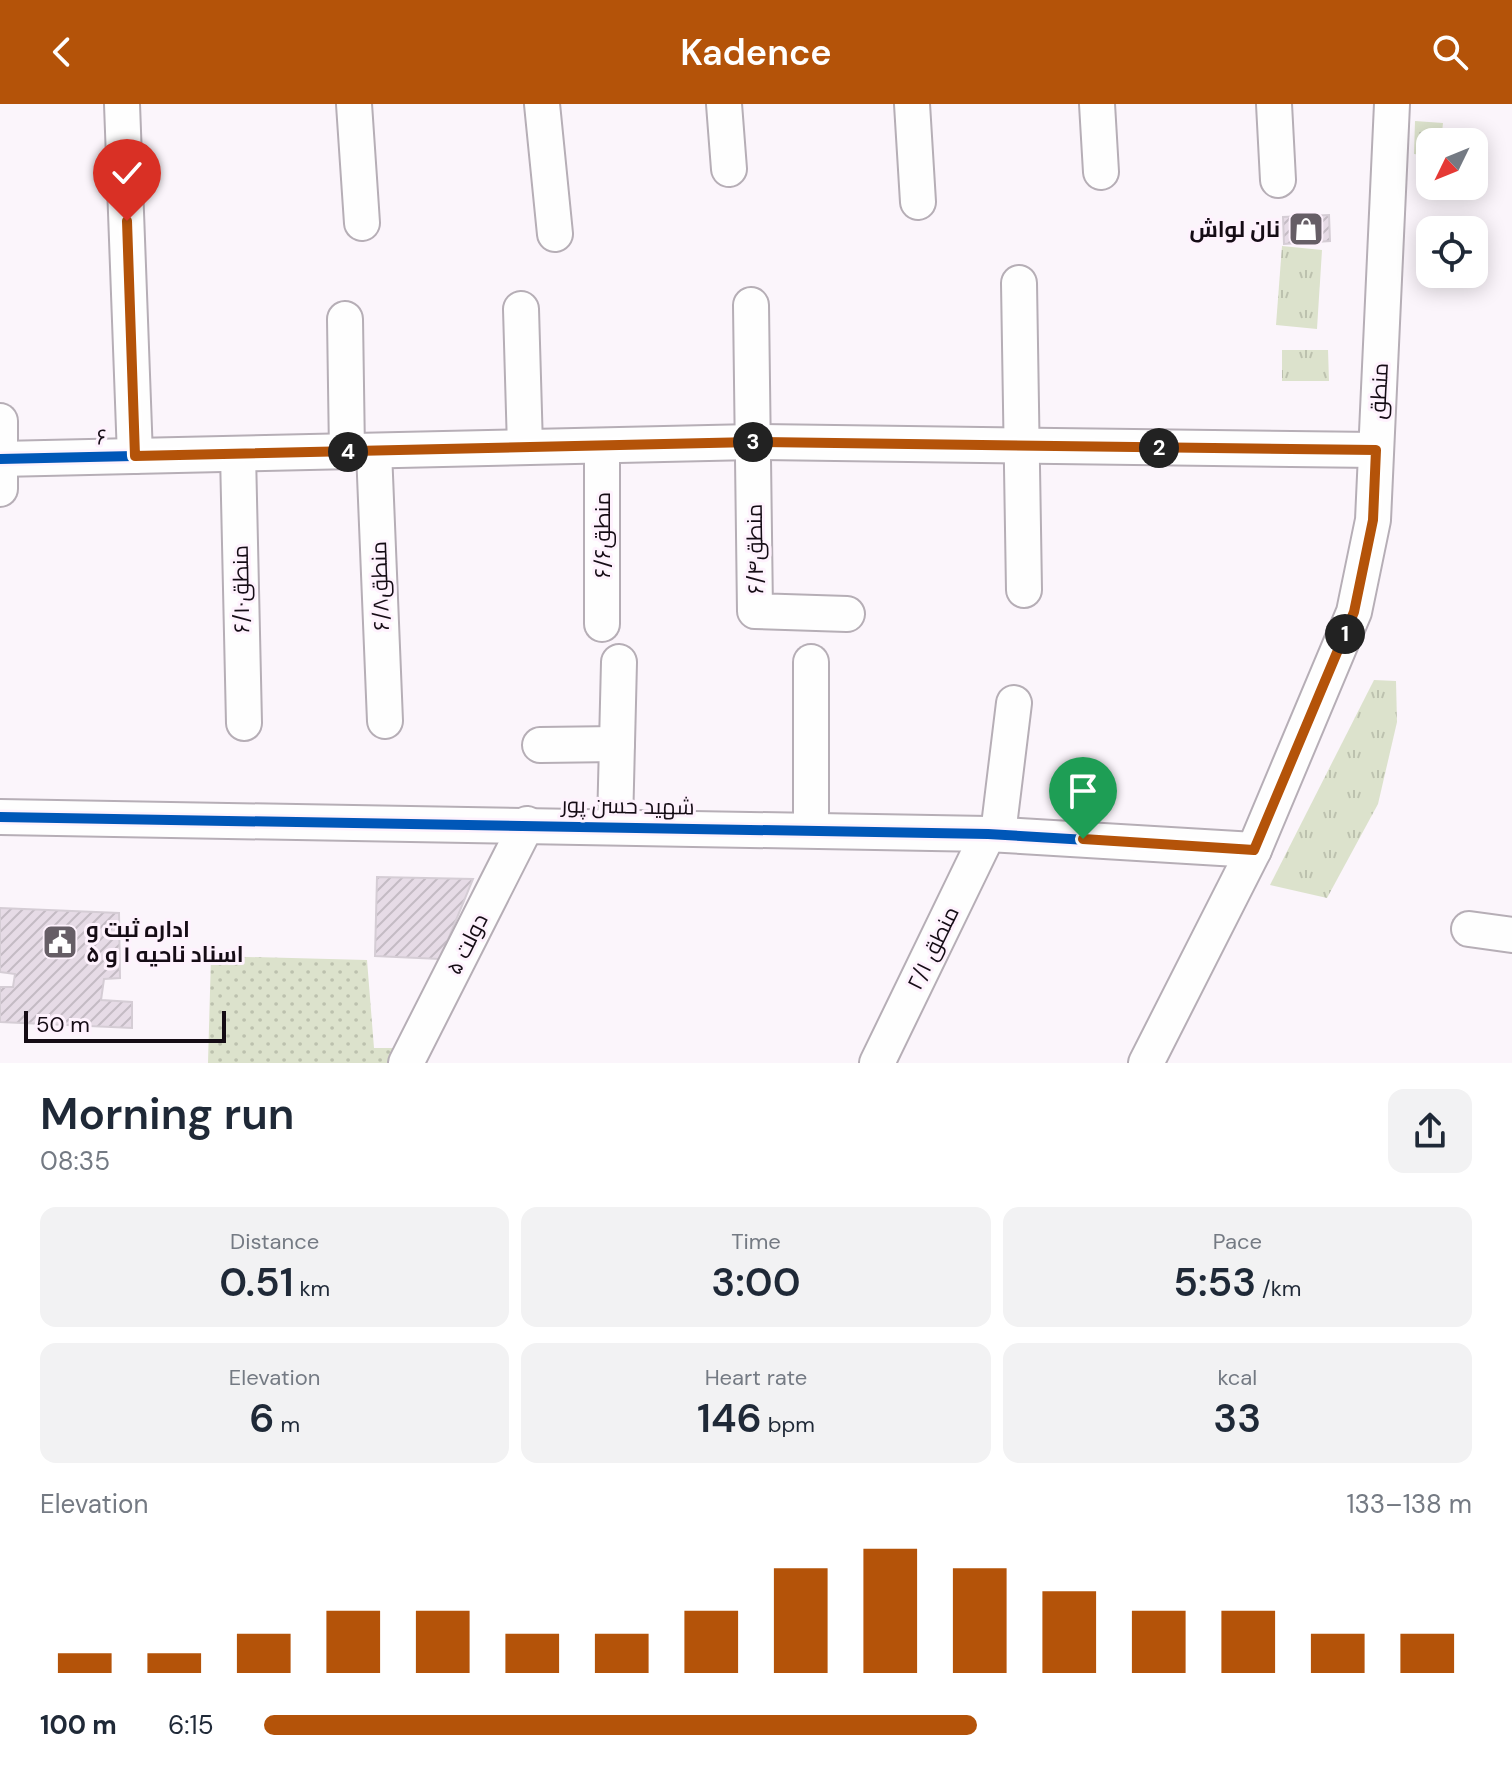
<!DOCTYPE html>
<html lang="en">
<head>
<meta charset="utf-8">
<style>
  body { margin:0; font-family:"DM Sans",Cairo,sans-serif; background:#f2f2f3; color:#1f2937; height:100vh; display:flex; flex-direction:column; font-size:30px; white-space:nowrap }
  * { box-sizing:border-box; margin:0 }
  p { font-size:26px; color:#747a83 }
  .icon { flex:none; width:44px; height:44px; fill:none; stroke:currentColor; stroke-width:2; stroke-linecap:round; stroke-linejoin:round }
  .map { position:relative; height:959px; overflow:hidden }
  .drawer { display:flex; flex-direction:column; background:#fff; flex:1 }
  .drawer>* { flex:none }
  .needle { width:52px; rotate:227deg }
  .controls { position:absolute; left:1416px; top:24px; display:grid; gap:16px }
  .controls a { display:grid; place-items:center; width:72px; height:72px; border-radius:16px; background:#fff; box-shadow:0 4px 20px #0003; font-size:40px }
  .scale { position:absolute; left:24px; bottom:20px; width:202px; box-sizing:border-box; padding-left:8px; border:4px solid #150c15; border-top:0; font-size:22px; line-height:28px; white-space:nowrap; color:#150c15; -webkit-text-stroke:6px #fef2fd; paint-order:stroke }
  .pin { position:absolute; display:grid; place-items:center; width:68px; height:68px; color:#fff; margin:-82px -34px; border-radius:50% 50% 50% 0; rotate:-45deg; box-shadow:0 0 8px #0007 }
  .pin .icon { rotate:45deg }
  .km { position:absolute; width:40px; height:40px; margin:-20px; border-radius:50%; background:#222; color:#fff; font-size:22px; line-height:40px; text-align:center }
  .round { display:grid; place-items:center; flex:none; width:84px; height:84px; border-radius:16px; background:#f2f2f3 }
  .head { display:flex; align-items:center; justify-content:space-between; height:136px; padding:0 40px }
  h1 { font-size:44px; font-weight:600; line-height:60px }
  .figures { display:grid; grid-template-columns:repeat(3,1fr); gap:12px; height:136px; padding:8px 40px }
  .figures div { display:grid; align-content:center; border-radius:16px; background:#f2f2f3; text-align:center }
  .figures b { font-size:40px; font-weight:600 }
  .figures small { font-size:22px; font-weight:400 }
  .figures p { font-size:22px }
  .chart { height:224px; padding:16px 40px }
  .chart p { display:flex; justify-content:space-between }
  .chart svg { width:100%; height:144px; margin-top:8px; stroke:#b45309; stroke-width:6 }
  ul { padding:0 40px; list-style:none; font-size:26px }
  li { display:grid; grid-template-columns:128px 96px 1fr; align-items:center; height:60px }
  li i { height:20px; border-radius:10px; background:#b45309 }
  header { display:flex; justify-content:space-between; align-items:center; height:104px; padding:0 40px; background:#b45309; color:#fff; font-size:36px; font-weight:600 }
  .map>svg:first-child { display:block }
  .grass { fill:url(#grass-tufts) }
  .park { fill:url(#park-dots) }
  .building { fill:url(#building-hatch); stroke:#d5cdd5; stroke-width:2 }
  .lines { fill:none; stroke-linecap:round; stroke-linejoin:round }
  .minor-casing { stroke:#b6aeb6; stroke-width:38 }
  .minor { stroke:#fefefe; stroke-width:34 }
  .cycleway-casing { stroke:#fef2fd; stroke-width:15 }
  .cycleway { stroke:#0057b8; stroke-width:10 }
  .route-casing { stroke:#fff; stroke-width:16 }
  .route { stroke:#b45309; stroke-width:10 }
  .labels { text-anchor:middle; dominant-baseline:central; stroke-width:6; stroke-linejoin:round; paint-order:stroke }
  .poi-label { font-size:22px; font-weight:bold; fill:#150c15; stroke:#fef2fd; text-anchor:end }
  .street-label { font-size:22px; fill:#150c15; stroke:#fef2fd }
</style>
</head>
<body>
<header><svg class="icon" aria-label="back" viewBox="0 0 24 24"><path d="M15 5l-7 7 7 7"/></svg>Kadence<svg class="icon" aria-label="search" viewBox="0 0 24 24"><circle cx="10" cy="10" r="6"/><path d="M15 15l6 6"/></svg></header>
<div class="map">
<svg width="1512" height="959" viewBox="0 0 1512 959">
  <defs>
    <pattern id="grass-tufts" width="24" height="20" patternUnits="userSpaceOnUse" patternTransform="scale(2)"><rect width="24" height="20" fill="#dce2cc"/><path d="M3 7l-1-3M5 7V3M7 7l1-3M15 17l-1-3M17 17v-4M19 17l1-3" fill="none" stroke="#bcc1ae"/></pattern>
    <pattern id="park-dots" width="8" height="8" patternUnits="userSpaceOnUse" patternTransform="scale(2)"><rect width="8" height="8" fill="#dce2cc"/><path d="M2 2h.1M6 6h.1" fill="none" stroke="#bcc1ae" stroke-width="1.8" stroke-linecap="round"/></pattern>
    <pattern id="building-hatch" width="6" height="6" patternUnits="userSpaceOnUse" patternTransform="scale(2)"><rect width="6" height="6" fill="#e6dbe6"/><path d="M-1 1l2-2M0 6l6-6M5 7l2-2" fill="none" stroke="#c4bbc4"/></pattern>
  </defs>
  <rect width="100%" height="100%" fill="#fbf5fb"/>
  <g class="grass">
    <polygon points="1415,17 1443,19 1441,38 1430,38 1430,52 1414,50"/>
    <polygon points="1282,142 1322,146 1317,225 1276,221"/>
    <polygon points="1282,246 1328,246 1329,277 1282,277"/>
    <polygon points="1374,576 1396,577 1397,618 1378,700 1327,794 1270,781"/>
  </g>
  <polygon class="park" points="211,852 367,856 374,944 398,944 390,959 208,959"/>
  <g class="building">
    <polygon points="1329,111 1330,137 1284,140 1283,113"/>
    <polygon points="377,773 473,775 440,855 375,852"/>
    <polygon points="0,804 119,809 120,874 104,875 101,896 132,898 132,924 0,918 0,883 13,883 15,870 0,868"/>
  </g>
  <g class="lines">
    <defs>
      <g id="minor">
        <polyline points="122,0 135,352"/>
        <polyline points="354,0 362,119"/>
        <polyline points="542,0 555,130"/>
        <polyline points="724,0 729,65"/>
        <polyline points="912,0 918,98"/>
        <polyline points="1097,0 1101,68"/>
        <polyline points="1274,0 1278,76"/>
        <polyline points="1019,179 1024,486"/>
        <polyline points="751,201 755,507 847,510"/>
        <polyline points="521,205 525,343"/>
        <polyline points="345,215 347,348"/>
        <polyline points="0,317 0,385"/>
        <polyline points="374,347 385,617"/>
        <polyline points="238,350 244,619"/>
        <polyline points="0,355 753,338 1376,346"/>
        <polyline points="602,520 602,342"/>
        <polyline points="540,641 617,640"/>
        <polyline points="0,713 988,730 1254,746"/>
        <polyline points="615,721 619,558"/>
        <polyline points="811,726 811,558"/>
        <polyline points="998,730 1014,599"/>
        <polyline points="1469,825 1512,831"/>
        <polyline points="406,959 527,720"/>
        <polyline points="877,959 988,730"/>
        <polyline points="1146,959 1254,746 1354,508 1373,416 1392,0"/>
      </g>
    </defs>
    <use href="#minor" class="minor-casing"/>
    <use href="#minor" class="minor"/>
    <defs>
      <g id="cycleway">
        <polyline points="0,355 753,338 1376,346"/>
        <polyline points="0,713 988,730 1254,746"/>
      </g>
    </defs>
    <use href="#cycleway" class="cycleway-casing"/>
    <use href="#cycleway" class="cycleway"/>
  </g>
  <g class="lines">
    <defs>
      <polyline id="route" points="127,117 135,352 753,338 1376,346 1373,416 1354,508 1254,746 1083,735"/>
    </defs>
    <use href="#route" class="route-casing"/>
    <use href="#route" class="route"/>
  </g>
  <defs>
    <symbol id="shop-square" viewBox="-11 -11 22 22"><rect x="-9" y="-9" width="18" height="18" rx="4" fill="#665e66" stroke="#fef2fd"/><path d="M-5-2.5h2.3a2.7 3.5 0 0 1 5.4 0H5L5.5 6h-11ZM-1.5-2.5h3a1.5 2.3 0 0 0-3 0Z" fill="#fff"/></symbol>
    <symbol id="civic-square" viewBox="-11 -11 22 22"><rect x="-9" y="-9" width="18" height="18" rx="4" fill="#665e66" stroke="#fef2fd"/><path d="M-.6-6.5H3V-4.5H.6V-3L4-1V1h2V6H-6V1h2V-1L-.6-3ZM-1.2 2.5V6h2.4V2.5Z" fill="#fff"/></symbol>
  </defs>
  <g fill-rule="evenodd">
    <use href="#shop-square" x="1286" y="105" width="40" height="40"/>
    <use href="#civic-square" x="40" y="818" width="40" height="40"/>
  </g>
  <g class="labels">
    <g class="poi-label">
      <text x="1280" y="125">نان لواش</text>
      <text x="86" y="825" text-anchor="start">اداره ثبت و<tspan x="86" dy="25">اسناد ناحیه ۱ و ۵</tspan></text>
    </g>
    <g class="street-label">
      <text transform="translate(1379 287) rotate(-87)">منطق</text>
      <text transform="translate(102 333) rotate(-1)">۶</text>
      <text transform="translate(602 431) rotate(-90)">منطق۶/۶</text>
      <text transform="translate(755 445) rotate(-91)">منطق۶/۴</text>
      <text transform="translate(380 482) rotate(-92)">منطق۶/۸</text>
      <text transform="translate(241 485) rotate(-91)">منطق۶/۱۰</text>
      <text transform="translate(628 702) rotate(1)">شهید حسن پور</text>
      <text transform="translate(467 840) rotate(-63)">۵ دولت</text>
      <text transform="translate(933 844) rotate(-64)">منطق ۲/۱</text>
    </g>
  </g>
</svg>
<div class="controls">
<a><svg class="needle" viewBox="-14 -14 28 28"><path d="M0-13l5 13h-10z" fill="#e53935"/><path d="M0 13l5-13h-10z" fill="#747a83"/></svg></a>
<a><svg class="icon" aria-label="locate" viewBox="0 0 24 24"><circle cx="12" cy="12" r="6"/><path d="M12 2v4M12 18v4M2 12h4M18 12h4"/></svg></a>
</div>
<div class="scale">50 m</div>
<div class="pin" style="left:1083px;top:735px;background:#1e9e55"><svg class="icon" aria-label="arrive" viewBox="0 0 24 24"><path d="M6 21V4h12l-3 4 3 4H6"/></svg></div>
<div class="pin" style="left:127px;top:117px;background:#d93025"><svg class="icon" aria-label="check" viewBox="0 0 24 24"><path d="M5 12l5 5 9-10"/></svg></div>
<b class="km" style="left:1345px;top:530px">1</b>
<b class="km" style="left:1159px;top:344px">2</b>
<b class="km" style="left:753px;top:338px">3</b>
<b class="km" style="left:348px;top:348px">4</b>
</div>
<section class="drawer">
<div class="head"><div><h1>Morning run</h1><p>08:35</p></div><a class="round"><svg class="icon" aria-label="share" viewBox="0 0 24 24"><path d="M12 15V3M7 8l5-5 5 5M5 13v7h14v-7"/></svg></a></div>
<div class="figures">
<div><p>Distance</p><b>0.51<small> km</small></b></div>
<div><p>Time</p><b>3:00</b></div>
<div><p>Pace</p><b>5:53<small> /km</small></b></div>
</div>
<div class="figures">
<div><p>Elevation</p><b>6<small> m</small></b></div>
<div><p>Heart rate</p><b>146<small> bpm</small></b></div>
<div><p>kcal</p><b>33</b></div>
</div>
<div class="chart"><p><span>Elevation</span>133–138 m</p>
<svg viewBox="0 0 160 44" preserveAspectRatio="none"><path d="M5 44V38M15 44V38M25 44V32M35 44V25M45 44V25M55 44V32M65 44V32M75 44V25M85 44V12M95 44V6M105 44V12M115 44V19M125 44V25M135 44V25M145 44V32M155 44V32"/></svg>
</div>
<ul>
<li><b>100 m</b>6:15<i style="width:59%"></i></li>
</ul>
</section>
</body>
</html>
